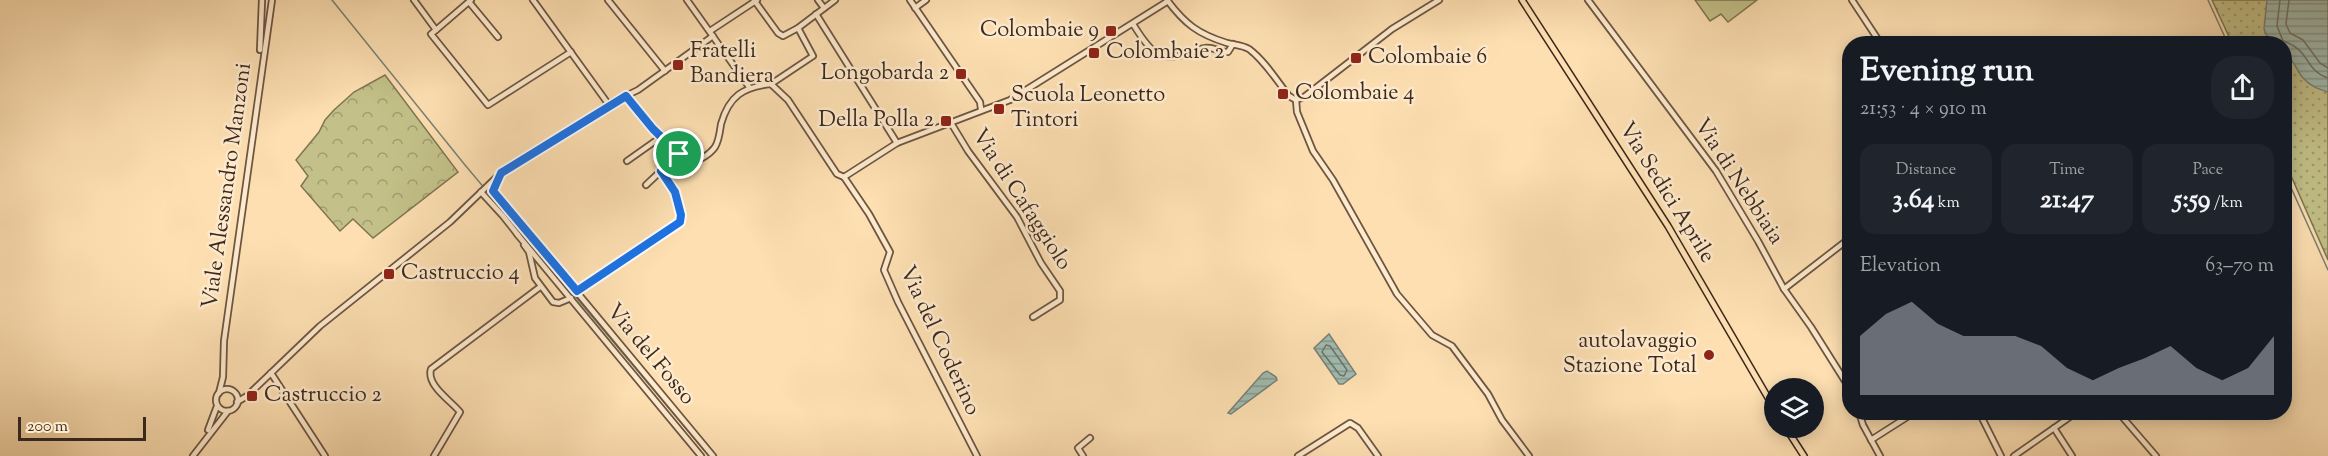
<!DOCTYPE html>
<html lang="en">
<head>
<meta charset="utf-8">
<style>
  body { margin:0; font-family:"Sorts Mill Goudy",serif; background:#20242c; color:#f1f3f6; height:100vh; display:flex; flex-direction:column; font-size:22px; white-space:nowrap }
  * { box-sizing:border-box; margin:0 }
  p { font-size:20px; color:#9ea1a6 }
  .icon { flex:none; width:33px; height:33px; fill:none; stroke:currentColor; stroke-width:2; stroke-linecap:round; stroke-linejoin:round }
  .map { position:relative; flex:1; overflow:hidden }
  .drawer { position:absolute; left:1842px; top:36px; width:450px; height:384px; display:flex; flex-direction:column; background:#171b24; border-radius:24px; box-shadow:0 3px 15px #0003 }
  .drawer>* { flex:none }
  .controls { position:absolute; left:1764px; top:378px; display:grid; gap:12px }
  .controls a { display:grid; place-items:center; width:60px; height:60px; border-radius:50%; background:#171b24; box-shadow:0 3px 15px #0003; font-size:30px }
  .scale { position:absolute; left:18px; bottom:15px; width:128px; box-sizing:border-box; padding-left:6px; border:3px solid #3b291d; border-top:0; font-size:16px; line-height:21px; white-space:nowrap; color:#3b291d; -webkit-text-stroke:4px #feeacd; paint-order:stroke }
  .pin { position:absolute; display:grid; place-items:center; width:51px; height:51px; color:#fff; margin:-26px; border:3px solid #fff; border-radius:50%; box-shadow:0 2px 6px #0007 }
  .round { display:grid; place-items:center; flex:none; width:63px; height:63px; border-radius:24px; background:#20242c }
  .headline { display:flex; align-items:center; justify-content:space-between; height:102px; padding:0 18px }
  h1 { font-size:33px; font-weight:700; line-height:45px }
  .metrics { display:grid; grid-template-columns:repeat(3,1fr); gap:9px; height:102px; padding:6px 18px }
  .metrics div { display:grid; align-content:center; border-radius:15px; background:#20242c; text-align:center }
  .metrics b { font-size:26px; font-weight:700 }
  .metrics small { font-size:16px; font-weight:400 }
  .metrics p { font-size:16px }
  .chart { height:168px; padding:12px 18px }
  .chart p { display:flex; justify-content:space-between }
  .chart svg { width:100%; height:108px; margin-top:6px; fill:#8c9099; opacity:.7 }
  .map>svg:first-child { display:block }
  .green { fill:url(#green-dots); stroke:#7f7553; stroke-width:1.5 }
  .forest { fill:url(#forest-crowns); stroke:#7f7553; stroke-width:1.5 }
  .pitch { fill:#c3c189; stroke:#7f7553; stroke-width:1.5 }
  .water { fill:url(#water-rules); stroke:#788176; stroke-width:1.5 }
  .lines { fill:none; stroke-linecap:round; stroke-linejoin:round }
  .shore { stroke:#6e7267; stroke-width:1.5 }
  .stream { stroke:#788176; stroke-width:1.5 }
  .minor-casing { stroke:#6c5642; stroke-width:8 }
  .major-casing { stroke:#3b291d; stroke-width:8 }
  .minor { stroke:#feeacd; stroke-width:4.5 }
  .major { stroke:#fddfb2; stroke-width:5 }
  .route-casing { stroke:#fff; stroke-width:12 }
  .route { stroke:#1a73e8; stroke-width:8 }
  .poi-dot { fill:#8f2418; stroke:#feeacd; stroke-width:2 }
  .labels { text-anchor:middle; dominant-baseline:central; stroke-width:5; stroke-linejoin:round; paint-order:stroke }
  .poi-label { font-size:22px; fill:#3b291d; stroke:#feeacd; text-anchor:start }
  .street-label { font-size:22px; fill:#3b291d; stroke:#feeacd }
</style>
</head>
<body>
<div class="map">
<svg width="2328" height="456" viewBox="0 0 2328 456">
  <defs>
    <pattern id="green-dots" width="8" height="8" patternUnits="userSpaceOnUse" patternTransform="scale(1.5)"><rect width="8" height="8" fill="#c3c189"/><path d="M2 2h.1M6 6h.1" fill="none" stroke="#a09d6f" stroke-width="1.8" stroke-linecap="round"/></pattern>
    <pattern id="forest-crowns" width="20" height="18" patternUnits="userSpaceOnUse" patternTransform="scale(1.5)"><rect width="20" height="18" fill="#c3c189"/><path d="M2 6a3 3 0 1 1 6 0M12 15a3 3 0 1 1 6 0" fill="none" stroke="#a09d6f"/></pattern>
    <pattern id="water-rules" width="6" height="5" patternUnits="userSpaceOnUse" patternTransform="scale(1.5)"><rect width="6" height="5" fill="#a0bcb1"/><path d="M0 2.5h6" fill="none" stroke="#84998f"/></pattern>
  </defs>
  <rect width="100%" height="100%" fill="#fddfb2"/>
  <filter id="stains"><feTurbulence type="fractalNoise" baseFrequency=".00333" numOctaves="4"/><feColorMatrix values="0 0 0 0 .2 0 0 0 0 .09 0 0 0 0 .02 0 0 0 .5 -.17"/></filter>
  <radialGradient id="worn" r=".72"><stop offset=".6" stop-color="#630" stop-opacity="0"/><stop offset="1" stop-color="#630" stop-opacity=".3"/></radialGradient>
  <polygon class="green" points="2212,0 2328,0 2328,260 2285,162 2284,44 2232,43"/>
  <polygon class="forest" points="385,75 458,172 373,238 353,219 340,231 301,186 308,176 296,160 319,132 325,120 334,110 354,92"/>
  <polygon class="pitch" points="1695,0 1757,0 1728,22 1721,14 1710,21"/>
  <g class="water">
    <path d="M 2267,0 L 2328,0 L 2328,92 C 2318,89 2310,86 2303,78 C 2296,70 2295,60 2285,56 L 2284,44 L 2270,43 L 2264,29 Z"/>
    <polygon points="1329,334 1356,374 1343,384 1339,384 1314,348"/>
    <polygon points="1267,371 1276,377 1277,380 1231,414 1228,413 1263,373"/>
  </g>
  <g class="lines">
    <g class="shore">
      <path d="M 2280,0 L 2277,26 L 2283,41 C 2311,50 2304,70 2328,78"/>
      <polyline points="2289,0 2286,24 2290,33 2303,40 2320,63 2328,68"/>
      <polygon points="1326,345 1330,346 1347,370 1344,376 1340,375 1322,352"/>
    </g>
    <g class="stream">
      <polyline points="332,0 465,165 709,456"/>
      <polyline points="2208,0 2228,44"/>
      <polyline points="2284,172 2328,270"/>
    </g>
    <defs>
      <g id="minor">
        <polyline points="414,0 436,30 431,34 488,105 571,52"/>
        <polyline points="533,0 609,105"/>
        <polyline points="608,0 665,71"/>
        <polyline points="687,0 749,87"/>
        <polyline points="754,0 778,33 783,36 798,28 835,0"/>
        <polyline points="818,0 824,8"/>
        <polyline points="910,0 980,102 981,109"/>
        <path d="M 1167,0 C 1185,24 1198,34 1227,43 C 1235,45 1242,45 1249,49 C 1265,61 1277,81 1289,96 L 1296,100 L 1304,97 L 1392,29 L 1439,0"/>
        <polyline points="1588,0 1716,171 1758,241 1784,289 1811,327 1850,389"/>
        <polyline points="1852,0 1881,44"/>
        <polyline points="469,2 498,37"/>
        <polyline points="915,8 926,0"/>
        <polyline points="816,14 897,143"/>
        <path d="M 1133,24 C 1146,45 1156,62 1183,55 C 1191,53 1198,49 1205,48 C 1213,46 1220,53 1228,52 L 1233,44"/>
        <polyline points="436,30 471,0"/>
        <polyline points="710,31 757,0"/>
        <polyline points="260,50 262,0"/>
        <polyline points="771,84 788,100 837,174 844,177"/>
        <polyline points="771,84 813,56 798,28"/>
        <path d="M 626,96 C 635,109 676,160 691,161 C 699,162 711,153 715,147 C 719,141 720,131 721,124 C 729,96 743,87 771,84"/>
        <polyline points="1296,100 1297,112 1313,151 1333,180 1397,294 1432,335 1452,346 1488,394 1502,420 1529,456"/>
        <polyline points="951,123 968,151 1017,217 1041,263 1060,291 1060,300 1033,317"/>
        <polyline points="627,161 661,137"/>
        <polyline points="844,177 897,143 1010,100 1168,1"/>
        <polyline points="844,177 869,214 890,252 884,270 898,302 977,456"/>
        <polyline points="499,178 493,191 713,456"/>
        <polyline points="646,185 679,154"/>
        <polyline points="481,192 503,216 518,235"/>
        <polyline points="517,234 701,456"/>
        <polyline points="524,245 529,252 535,278 553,302 559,303 571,298"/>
        <polyline points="1784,289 1850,238"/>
        <path d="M 577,291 L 680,221 C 684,204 671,184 661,171"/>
        <polyline points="271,373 325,456"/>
        <circle cx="227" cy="400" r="11"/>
        <polyline points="219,393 223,377 224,341 272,0"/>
        <polyline points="237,402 247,396 320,326 450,222 501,173 615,101 638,90 713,36"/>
        <polyline points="1859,412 1863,425 1880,456"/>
        <polyline points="1979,412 2001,456"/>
        <polyline points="2118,412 2156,456"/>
        <polyline points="2054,428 2072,456"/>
        <polyline points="208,430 217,406"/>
        <polyline points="1871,440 1915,412"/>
        <polyline points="193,456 228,411"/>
        <path d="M 434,456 L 460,412 C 450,400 426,385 431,369 L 540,287"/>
        <polyline points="1083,456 1078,448 1090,438"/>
        <polyline points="1298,456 1350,423 1358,428 1378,456"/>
        <polyline points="2014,456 2077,412"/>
      </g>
      <g id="major">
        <polyline points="1522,0 1668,226 1774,408"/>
        <polyline points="1786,428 1804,456"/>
      </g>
    </defs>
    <use href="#minor" class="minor-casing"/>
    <use href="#major" class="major-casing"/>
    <use href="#minor" class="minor"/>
    <use href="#major" class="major"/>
  </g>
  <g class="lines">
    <defs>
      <polygon id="route" points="626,96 653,129 679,154 661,171 675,192 681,215 680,222 577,291 493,191 501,173"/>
    </defs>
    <use href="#route" class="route-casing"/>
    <use href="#route" class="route"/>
  </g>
  <g class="poi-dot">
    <rect x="1105" y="25" width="12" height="12" rx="3"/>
    <rect x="1088" y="47" width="12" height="12" rx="3"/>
    <rect x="1350" y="52" width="12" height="12" rx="3"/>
    <rect x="672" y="59" width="12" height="12" rx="3"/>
    <rect x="955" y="68" width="12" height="12" rx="3"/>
    <rect x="1277" y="88" width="12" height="12" rx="3"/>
    <rect x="993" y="103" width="12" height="12" rx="3"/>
    <rect x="940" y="115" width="12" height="12" rx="3"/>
    <rect x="383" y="268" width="12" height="12" rx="3"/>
    <circle cx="1709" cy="355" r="6"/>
    <rect x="246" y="390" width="12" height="12" rx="3"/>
  </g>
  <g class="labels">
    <g class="poi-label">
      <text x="1099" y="31" text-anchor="end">Colombaie 9</text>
      <text x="690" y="52">Fratelli<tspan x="690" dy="25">Bandiera</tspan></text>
      <text x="1106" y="53">Colombaie 2</text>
      <text x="1368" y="58">Colombaie 6</text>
      <text x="949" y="74" text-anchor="end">Longobarda 2</text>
      <text x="1295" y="94">Colombaie 4</text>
      <text x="1011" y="96">Scuola Leonetto<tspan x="1011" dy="25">Tintori</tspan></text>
      <text x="934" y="121" text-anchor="end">Della Polla 2</text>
      <text x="401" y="274">Castruccio 4</text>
      <text x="1697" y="342" text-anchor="end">autolavaggio<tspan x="1697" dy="25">Stazione Total</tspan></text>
      <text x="264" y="396">Castruccio 2</text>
    </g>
    <g class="street-label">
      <text transform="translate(1738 182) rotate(57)">Via di Nebbiaia</text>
      <text transform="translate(228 186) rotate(-82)">Viale Alessandro Manzoni</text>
      <text transform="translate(1666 193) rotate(58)">Via Sedici Aprile</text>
      <text transform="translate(1021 200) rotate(57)">Via di Cafaggiolo</text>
      <text transform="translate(939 341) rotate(65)">Via del Coderino</text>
      <text transform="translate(650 355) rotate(50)">Via del Fosso</text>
    </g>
  </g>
  <rect width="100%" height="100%" filter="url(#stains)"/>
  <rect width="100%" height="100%" fill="url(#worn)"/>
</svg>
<div class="controls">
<a><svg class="icon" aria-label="layers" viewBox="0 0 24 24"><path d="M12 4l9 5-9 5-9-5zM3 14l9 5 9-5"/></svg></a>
</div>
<div class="scale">200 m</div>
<div class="pin" style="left:679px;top:154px;background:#1e9e55"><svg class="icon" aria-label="arrive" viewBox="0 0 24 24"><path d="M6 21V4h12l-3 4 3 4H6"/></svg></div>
<section class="drawer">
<div class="headline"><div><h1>Evening run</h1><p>21:53 · 4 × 910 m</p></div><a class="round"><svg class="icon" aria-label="share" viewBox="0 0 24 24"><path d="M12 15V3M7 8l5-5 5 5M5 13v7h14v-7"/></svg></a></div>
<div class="metrics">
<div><p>Distance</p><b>3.64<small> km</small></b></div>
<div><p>Time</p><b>21:47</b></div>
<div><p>Pace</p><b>5:59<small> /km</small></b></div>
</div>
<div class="chart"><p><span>Elevation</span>63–70 m</p>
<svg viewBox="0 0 160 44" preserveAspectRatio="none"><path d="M0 44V20L10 11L20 6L30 15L40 20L50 20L60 20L70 24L80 33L90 38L100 33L110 29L120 24L130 33L140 38L150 33L160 20V44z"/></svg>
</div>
</section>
</div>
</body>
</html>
